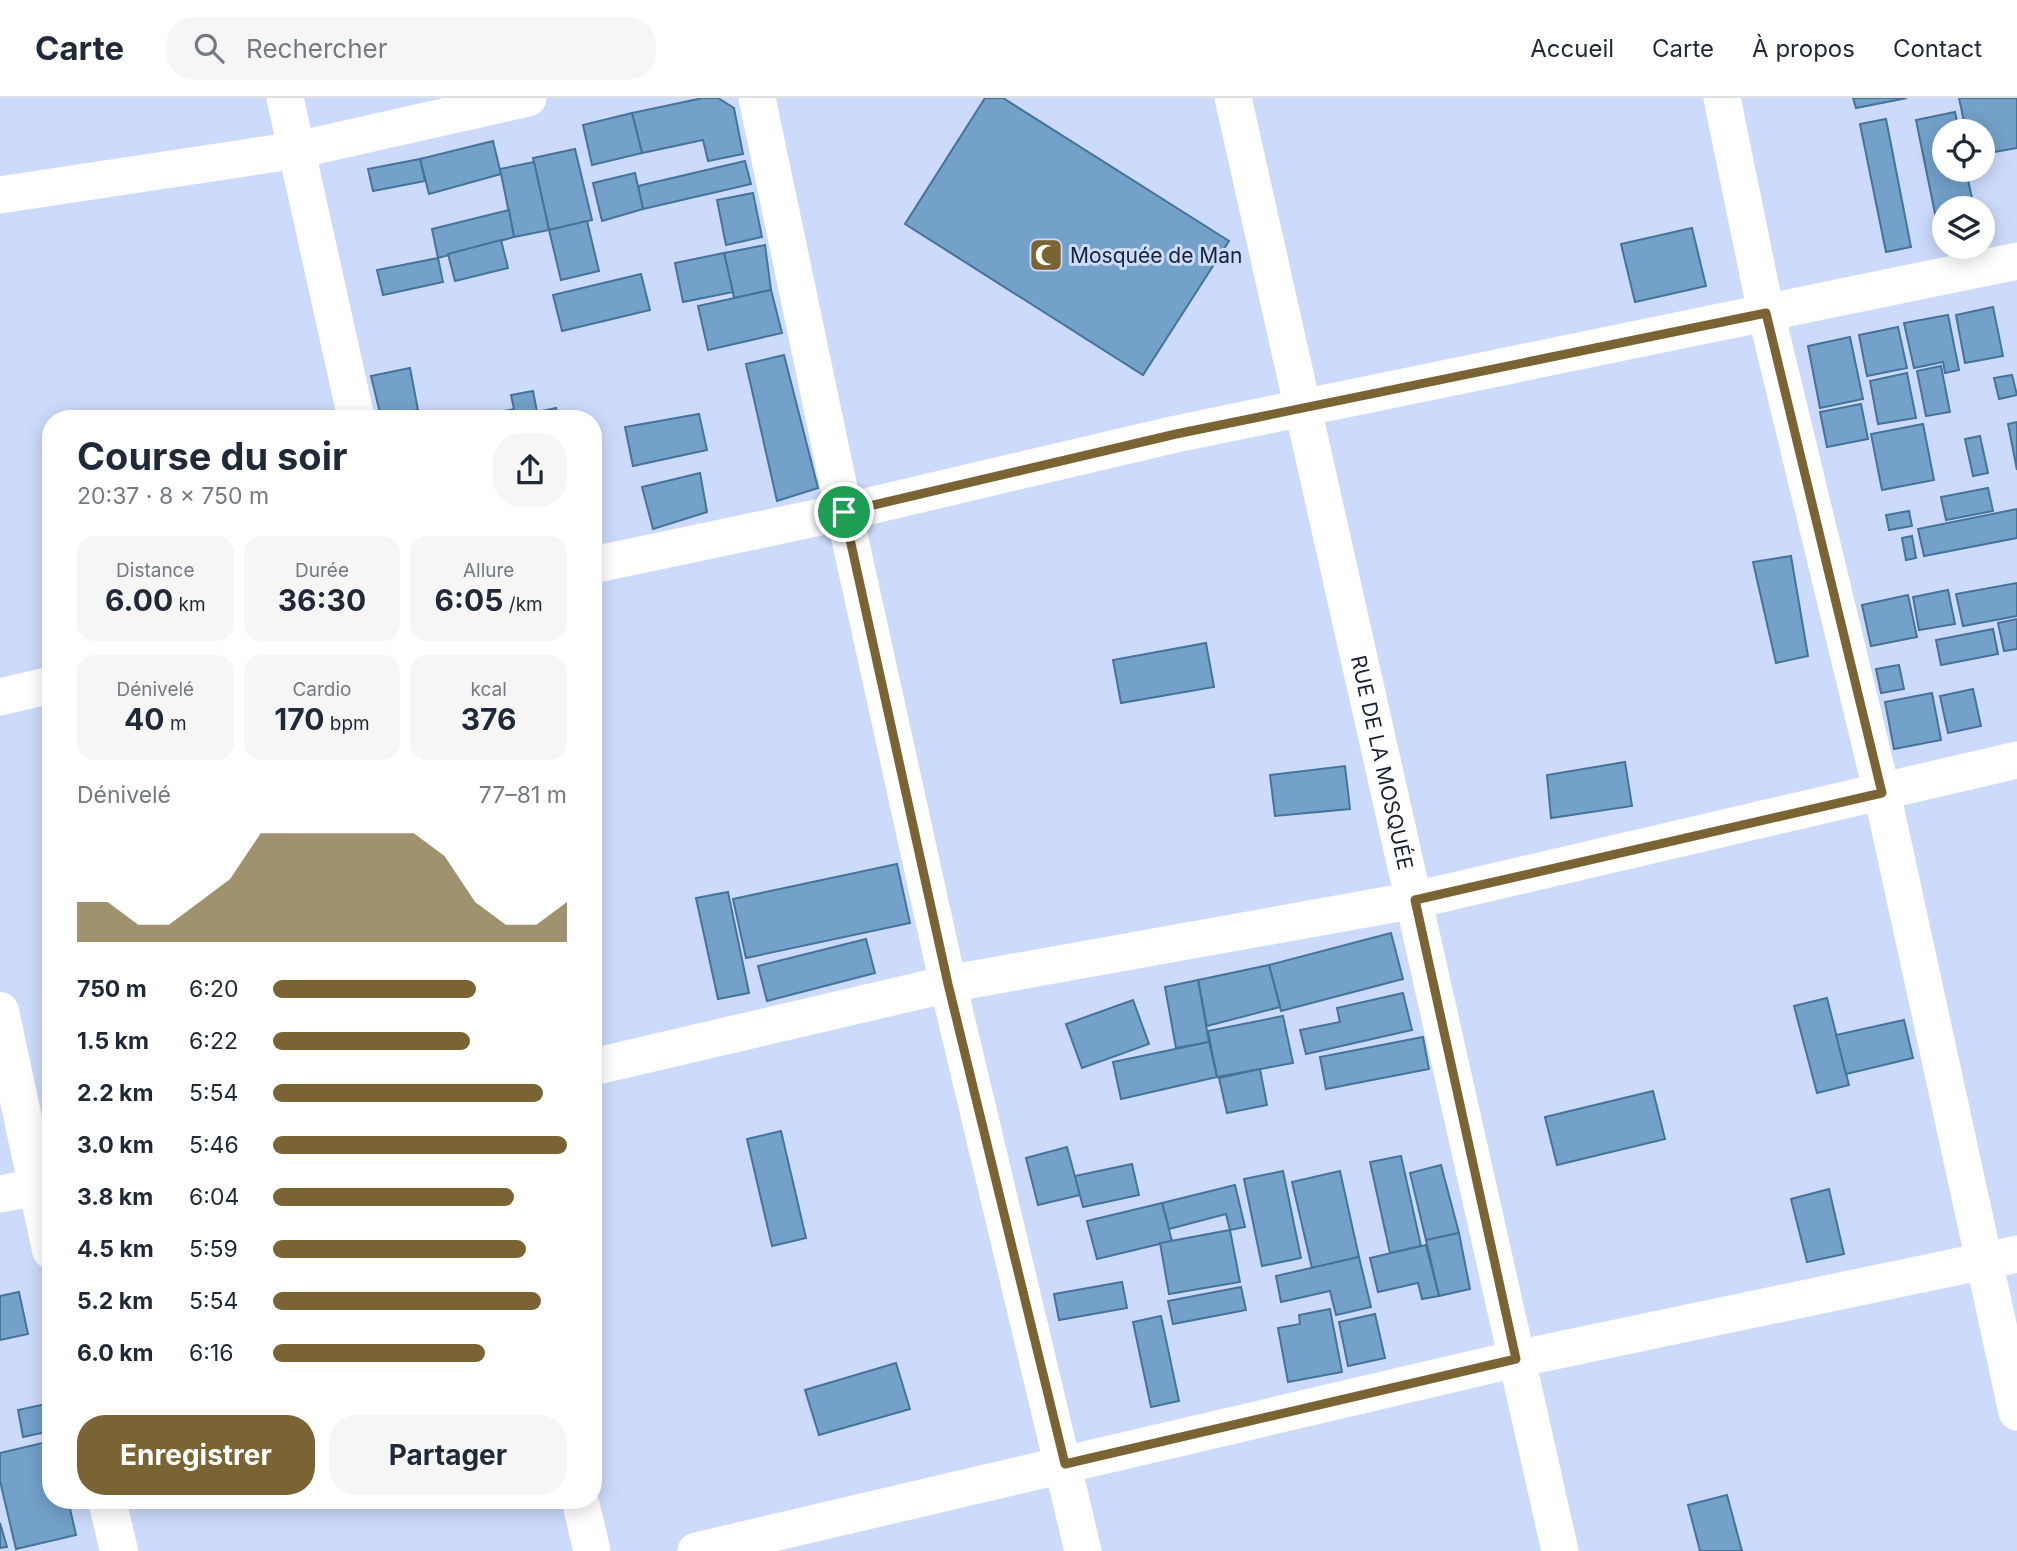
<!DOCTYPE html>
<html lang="fr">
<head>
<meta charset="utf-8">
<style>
  body { margin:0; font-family:Inter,sans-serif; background:#f6f6f7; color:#1f2937; height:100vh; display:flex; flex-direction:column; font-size:26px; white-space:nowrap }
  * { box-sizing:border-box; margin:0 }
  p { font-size:23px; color:#747a83 }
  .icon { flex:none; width:38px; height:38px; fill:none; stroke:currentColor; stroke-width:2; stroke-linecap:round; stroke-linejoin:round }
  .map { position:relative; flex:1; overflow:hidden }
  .details { position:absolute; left:42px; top:312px; width:560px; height:1099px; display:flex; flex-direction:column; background:#fff; border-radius:28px; box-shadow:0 4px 18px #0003 }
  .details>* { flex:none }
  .controls { position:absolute; left:1932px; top:21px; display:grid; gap:14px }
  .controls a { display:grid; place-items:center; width:63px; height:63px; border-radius:50%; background:#fff; box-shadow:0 4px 18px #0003; font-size:35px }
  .pin { position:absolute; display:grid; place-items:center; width:60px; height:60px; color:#fff; margin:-30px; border:4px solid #fff; border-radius:50%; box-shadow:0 2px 7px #0007 }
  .round { display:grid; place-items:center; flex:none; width:74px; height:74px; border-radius:28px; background:#f6f6f7 }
  .summary { display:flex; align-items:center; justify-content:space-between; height:119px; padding:0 35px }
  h1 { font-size:38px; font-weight:700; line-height:52px }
  .metrics { display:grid; grid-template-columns:repeat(3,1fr); gap:10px; height:119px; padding:7px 35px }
  .metrics div { display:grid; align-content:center; border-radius:18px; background:#f6f6f7; text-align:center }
  .metrics b { font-size:30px; font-weight:700 }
  .metrics small { font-size:19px; font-weight:400 }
  .metrics p { font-size:19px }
  .chart { height:196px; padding:14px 35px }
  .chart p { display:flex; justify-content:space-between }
  .chart svg { width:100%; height:126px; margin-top:7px; fill:#7a6433; opacity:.7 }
  .primary-button { display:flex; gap:14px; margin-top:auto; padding:14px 35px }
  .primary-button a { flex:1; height:80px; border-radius:28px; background:#7a6433; color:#fff; font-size:28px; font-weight:700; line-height:80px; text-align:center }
  .primary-button a+a { background:#f6f6f7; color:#1f2937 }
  ul { padding:0 35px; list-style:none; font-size:23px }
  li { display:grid; grid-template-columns:112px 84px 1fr; align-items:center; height:52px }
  li i { height:18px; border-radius:9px; background:#7a6433 }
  header { display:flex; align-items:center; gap:42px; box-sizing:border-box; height:98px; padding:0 35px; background:#fff; border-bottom:2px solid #e0e1e3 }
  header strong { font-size:33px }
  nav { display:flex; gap:38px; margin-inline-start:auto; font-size:24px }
  .search { width:490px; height:63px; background:#f6f6f7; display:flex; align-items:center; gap:18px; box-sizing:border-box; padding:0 24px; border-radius:28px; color:#747a83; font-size:26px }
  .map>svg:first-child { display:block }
  .building { fill:#73a1ca; stroke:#46739a; stroke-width:2 }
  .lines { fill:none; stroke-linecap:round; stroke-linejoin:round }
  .minor { stroke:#fff; stroke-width:37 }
  .major { stroke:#fff; stroke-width:38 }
  .route-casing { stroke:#fff; stroke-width:14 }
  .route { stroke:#7a6433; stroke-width:9 }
  .labels { text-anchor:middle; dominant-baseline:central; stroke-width:6; stroke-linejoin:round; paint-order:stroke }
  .poi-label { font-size:21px; fill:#1a2336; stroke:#ccdbfb; text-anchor:start }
  .street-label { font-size:21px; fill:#1a2336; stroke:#ccdbfb }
</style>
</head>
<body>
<header>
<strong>Carte</strong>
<div class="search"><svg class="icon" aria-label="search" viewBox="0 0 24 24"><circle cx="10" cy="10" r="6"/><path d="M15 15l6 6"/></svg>Rechercher</div>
<nav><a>Accueil</a><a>Carte</a><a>À propos</a><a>Contact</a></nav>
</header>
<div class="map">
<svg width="2017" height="1453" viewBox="0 0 2017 1453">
  <rect width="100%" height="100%" fill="#ccdbfb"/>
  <g class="building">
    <polygon points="703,0 718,0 734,10 743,56 708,63 703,42 642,55 632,15"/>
    <polygon points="985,0 1003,0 1229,143 1143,277 905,126"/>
    <polygon points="1853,0 1907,0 1856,10"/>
    <polygon points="1959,0 2017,0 2017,50 1983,56 1983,33 1966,33"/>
    <polygon points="1955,14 1959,33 1944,33 1944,72 1966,72 1974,110 1944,110 1944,139 1940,140 1916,22"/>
    <polygon points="632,15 642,55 592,67 583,27"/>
    <polygon points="1886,21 1911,149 1886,154 1860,26"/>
    <polygon points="493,43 501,76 429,96 420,61"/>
    <polygon points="575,51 592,122 549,132 533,60"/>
    <polygon points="420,61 425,83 373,93 368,71"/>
    <polygon points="745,63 751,86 643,111 638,88"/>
    <polygon points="534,64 549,132 514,139 500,71"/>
    <polygon points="635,75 643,111 602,123 593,85"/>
    <polygon points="753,95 762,139 726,147 717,102"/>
    <polygon points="509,112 514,139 438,160 432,131"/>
    <polygon points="587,123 599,173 561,182 549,132"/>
    <polygon points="1692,130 1706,188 1635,204 1621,146"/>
    <polygon points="501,142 508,170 455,183 448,156"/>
    <polygon points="765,147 771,192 734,200 724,155"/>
    <polygon points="724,155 733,194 683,204 675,165"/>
    <polygon points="438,160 443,184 383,197 377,172"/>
    <polygon points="641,176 650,212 562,233 553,197"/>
    <polygon points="771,192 782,235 708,252 698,208"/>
    <polygon points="1993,209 2003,258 1965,265 1956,217"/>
    <polygon points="1948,217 1959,272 1945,275 1943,264 1914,270 1904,225"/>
    <polygon points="1898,229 1907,270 1867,278 1859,237"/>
    <polygon points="1850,239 1863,301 1820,310 1808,248"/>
    <polygon points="784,257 818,390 777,403 746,266"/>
    <polygon points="1941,268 1950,314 1926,318 1917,273"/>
    <polygon points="410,270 418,312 381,319 371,278"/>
    <polygon points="1907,275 1916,320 1878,326 1870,283"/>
    <polygon points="2012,277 2017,297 1999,301 1994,280"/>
    <polygon points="533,293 537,314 556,310 558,320 493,320 491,316 514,311 511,297"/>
    <polygon points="1861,306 1868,341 1827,349 1820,314"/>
    <polygon points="699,316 707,352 633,368 625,329"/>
    <polygon points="2017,324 2017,372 2008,326"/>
    <polygon points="1923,326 1934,382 1882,392 1871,336"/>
    <polygon points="1980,338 1988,375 1973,378 1965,341"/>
    <polygon points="700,375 707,414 653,431 642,389"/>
    <polygon points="1988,390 1993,413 1946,422 1941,399"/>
    <polygon points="2017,411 2017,440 1924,458 1918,431"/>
    <polygon points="1909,413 1912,428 1889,432 1886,417"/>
    <polygon points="1912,438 1916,460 1906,462 1902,440"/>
    <polygon points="1791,458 1808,558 1776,565 1753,464"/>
    <polygon points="2017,485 2017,518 1963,528 1956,496"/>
    <polygon points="1948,492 1955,526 1919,532 1913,499"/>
    <polygon points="1908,497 1917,539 1871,548 1862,507"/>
    <polygon points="2017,521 2017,551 2004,553 1998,525"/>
    <polygon points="1993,531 1998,556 1941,567 1936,542"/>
    <polygon points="1206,545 1214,589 1121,605 1113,562"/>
    <polygon points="1899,567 1904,591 1881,595 1876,571"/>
    <polygon points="1973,591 1981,628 1948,635 1940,598"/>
    <polygon points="1932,595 1941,642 1894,651 1885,604"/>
    <polygon points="1625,664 1632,708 1551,720 1547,677"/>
    <polygon points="1345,668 1350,711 1275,718 1270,677"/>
    <polygon points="897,766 910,825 746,860 733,801"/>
    <polygon points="728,794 749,895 718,901 696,800"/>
    <polygon points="1391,835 1403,881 1281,913 1269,867"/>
    <polygon points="866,841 875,875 767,903 758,868"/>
    <polygon points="1269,867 1280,909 1207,928 1198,882"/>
    <polygon points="1198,882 1209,944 1176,950 1165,889"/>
    <polygon points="1403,895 1412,932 1306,956 1300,932 1340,924 1337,910"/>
    <polygon points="1827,900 1849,987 1817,995 1794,908"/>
    <polygon points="1133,902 1149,946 1082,970 1066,926"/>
    <polygon points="1283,918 1293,965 1217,979 1208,933"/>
    <polygon points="1904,922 1913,960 1846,976 1836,937"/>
    <polygon points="1423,939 1429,971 1326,991 1320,959"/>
    <polygon points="1209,944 1217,979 1121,1001 1113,964"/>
    <polygon points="1260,971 1267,1007 1227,1015 1219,980"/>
    <polygon points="1653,993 1665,1041 1557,1067 1545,1019"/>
    <polygon points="781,1033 806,1140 772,1148 747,1041"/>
    <polygon points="1067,1049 1080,1097 1038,1107 1026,1060"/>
    <polygon points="1401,1058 1421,1148 1390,1155 1370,1064"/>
    <polygon points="1132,1066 1139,1097 1083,1109 1075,1078"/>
    <polygon points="1441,1067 1459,1135 1426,1142 1410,1075"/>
    <polygon points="1283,1073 1301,1160 1262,1168 1244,1081"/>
    <polygon points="1340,1073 1359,1159 1312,1170 1292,1084"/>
    <polygon points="1235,1087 1245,1129 1230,1132 1226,1116 1169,1131 1162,1105"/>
    <polygon points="1829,1091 1844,1156 1807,1164 1791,1101"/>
    <polygon points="1162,1105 1172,1143 1097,1161 1087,1123"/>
    <polygon points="1230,1132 1240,1184 1169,1196 1160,1145"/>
    <polygon points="1459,1135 1470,1191 1439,1198 1426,1142"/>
    <polygon points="1426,1147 1439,1198 1422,1201 1418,1185 1378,1194 1370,1160"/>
    <polygon points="1359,1159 1371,1209 1336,1217 1330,1193 1281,1204 1276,1178"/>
    <polygon points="1122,1184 1127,1210 1059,1222 1054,1196"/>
    <polygon points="1241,1189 1246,1212 1173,1226 1168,1203"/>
    <polygon points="19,1194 28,1236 0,1242 0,1198"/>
    <polygon points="1330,1211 1342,1274 1288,1284 1278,1230 1300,1226 1299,1217"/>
    <polygon points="1375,1216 1385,1260 1348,1268 1339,1224"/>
    <polygon points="1161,1218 1179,1303 1151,1309 1133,1224"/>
    <polygon points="896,1265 910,1311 819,1337 805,1292"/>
    <polygon points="51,1305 51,1333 23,1339 18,1312"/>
    <polygon points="51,1343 51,1402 68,1402 76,1437 16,1451 0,1383 0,1355"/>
    <polygon points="1727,1397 1742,1453 1700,1453 1688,1407"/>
    <polygon points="0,1425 7,1449 0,1450"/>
  </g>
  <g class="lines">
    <g class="minor">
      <polyline points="285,0 356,320"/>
      <polyline points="757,0 844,414 948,886 1083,1453"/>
      <path id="s1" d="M 1233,0 L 1560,1453"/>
      <polyline points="1722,0 1766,215 1882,695 2017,1314"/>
      <polyline points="0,97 297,52 528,0"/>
      <polyline points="593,467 844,414 1176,336 2017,163"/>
      <polyline points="0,599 51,587"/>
      <polyline points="593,969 948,886 1415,802 2017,662"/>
      <polyline points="0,1096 51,1086"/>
      <polyline points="580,1402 592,1453"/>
      <polyline points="696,1453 1516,1261 2017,1156"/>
    </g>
    <g class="major">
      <polyline points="0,913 51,1152"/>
      <polyline points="107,1402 119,1453"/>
    </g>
  </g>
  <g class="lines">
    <defs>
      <polygon id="route" points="1766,215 1882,695 1415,802 1516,1261 1065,1366 948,886 844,414 1176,336"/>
    </defs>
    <use href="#route" class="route-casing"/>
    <use href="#route" class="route"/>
  </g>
  <defs>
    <symbol id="mosque-square" viewBox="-11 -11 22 22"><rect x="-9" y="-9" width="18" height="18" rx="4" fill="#7a6433" stroke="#ccdbfb"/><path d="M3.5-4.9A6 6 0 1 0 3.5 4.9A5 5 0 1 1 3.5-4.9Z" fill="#fff"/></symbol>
  </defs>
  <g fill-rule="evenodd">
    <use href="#mosque-square" x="1027" y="138" width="38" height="38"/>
  </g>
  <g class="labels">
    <g class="poi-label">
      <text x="1070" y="157">Mosquée de Man</text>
    </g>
    <g class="street-label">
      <text stroke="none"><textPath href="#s1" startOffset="681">RUE DE LA MOSQUÉE</textPath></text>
    </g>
  </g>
</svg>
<div class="controls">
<a><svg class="icon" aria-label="locate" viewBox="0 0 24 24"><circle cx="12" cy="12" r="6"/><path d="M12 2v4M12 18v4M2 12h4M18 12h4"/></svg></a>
<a><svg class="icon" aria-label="layers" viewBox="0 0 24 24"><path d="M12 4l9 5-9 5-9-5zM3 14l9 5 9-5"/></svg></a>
</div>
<div class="pin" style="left:844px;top:414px;background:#1e9e55"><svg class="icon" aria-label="arrive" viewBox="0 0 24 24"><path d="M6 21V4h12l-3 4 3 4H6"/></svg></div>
<section class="details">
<div class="summary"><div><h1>Course du soir</h1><p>20:37 · 8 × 750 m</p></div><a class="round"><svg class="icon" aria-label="share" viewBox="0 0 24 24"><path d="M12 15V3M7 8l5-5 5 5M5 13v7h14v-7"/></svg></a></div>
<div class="metrics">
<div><p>Distance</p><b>6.00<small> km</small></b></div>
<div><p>Durée</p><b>36:30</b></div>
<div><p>Allure</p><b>6:05<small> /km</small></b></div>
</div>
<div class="metrics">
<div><p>Dénivelé</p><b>40<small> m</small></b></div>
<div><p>Cardio</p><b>170<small> bpm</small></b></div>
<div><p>kcal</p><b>376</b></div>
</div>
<div class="chart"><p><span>Dénivelé</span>77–81 m</p>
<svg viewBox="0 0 160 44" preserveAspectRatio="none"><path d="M0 44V30L10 30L20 38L30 38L40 30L50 22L60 6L70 6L80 6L90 6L100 6L110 6L120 14L130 30L140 38L150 38L160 30V44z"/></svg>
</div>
<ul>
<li><b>750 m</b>6:20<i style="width:69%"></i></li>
<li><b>1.5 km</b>6:22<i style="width:67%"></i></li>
<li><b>2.2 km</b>5:54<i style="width:92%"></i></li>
<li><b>3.0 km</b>5:46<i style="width:100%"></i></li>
<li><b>3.8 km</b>6:04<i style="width:82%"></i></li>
<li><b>4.5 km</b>5:59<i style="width:86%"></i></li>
<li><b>5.2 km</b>5:54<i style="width:91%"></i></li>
<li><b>6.0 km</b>6:16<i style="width:72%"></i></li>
</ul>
<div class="primary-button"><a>Enregistrer</a><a>Partager</a></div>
</section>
</div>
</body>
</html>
